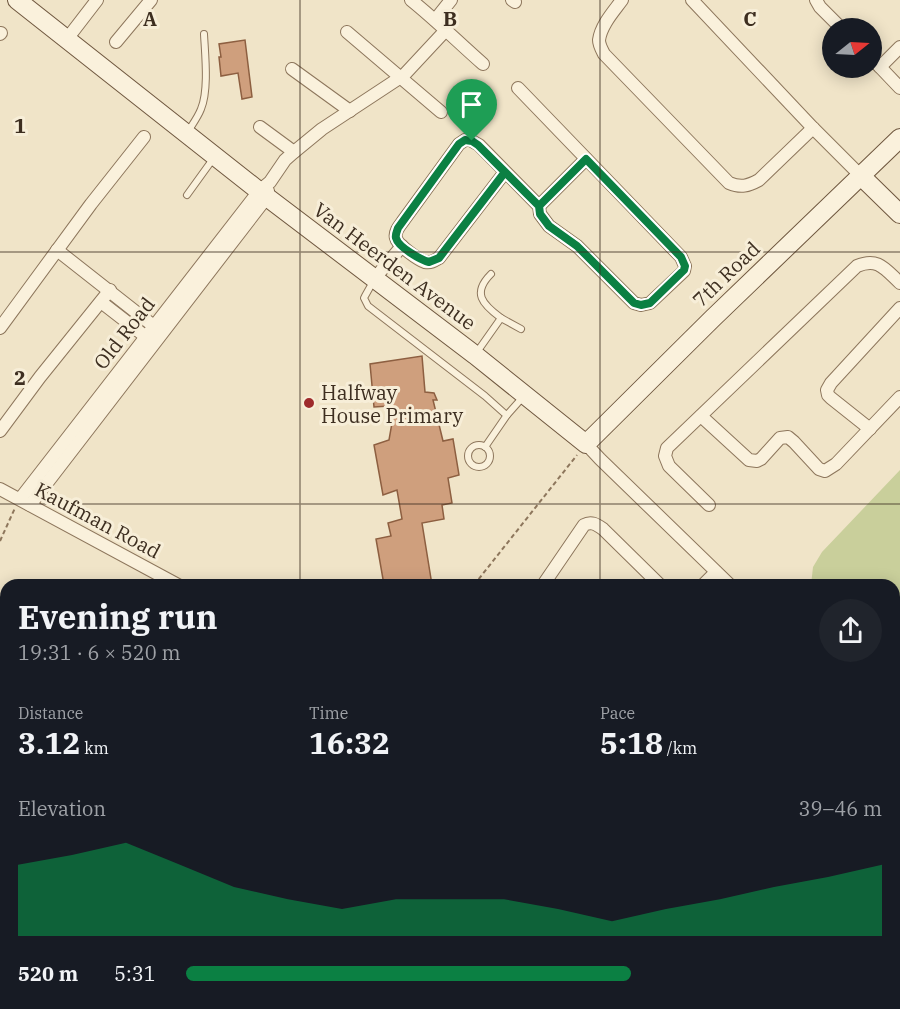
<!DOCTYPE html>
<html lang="en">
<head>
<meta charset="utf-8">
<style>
  body { margin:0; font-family:"IBM Plex Serif",serif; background:#20242c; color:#f1f3f6; height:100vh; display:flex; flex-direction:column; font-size:22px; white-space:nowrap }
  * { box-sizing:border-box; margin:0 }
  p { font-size:20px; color:#9ea1a6 }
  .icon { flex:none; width:33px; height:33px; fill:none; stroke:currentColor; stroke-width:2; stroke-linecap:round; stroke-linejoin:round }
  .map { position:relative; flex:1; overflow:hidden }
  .side { position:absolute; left:0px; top:579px; width:900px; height:430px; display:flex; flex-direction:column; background:#171b24; border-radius:18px 18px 0 0; box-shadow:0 3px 15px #0003 }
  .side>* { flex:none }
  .needle { width:39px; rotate:72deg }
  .tools { position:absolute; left:822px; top:18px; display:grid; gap:12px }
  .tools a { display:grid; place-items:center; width:60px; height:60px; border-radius:50%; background:#171b24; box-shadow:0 3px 15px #0003; font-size:30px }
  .pin { position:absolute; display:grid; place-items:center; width:51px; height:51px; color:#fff; margin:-62px -26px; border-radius:50% 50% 50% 0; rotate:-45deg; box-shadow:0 0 6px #0007 }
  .pin .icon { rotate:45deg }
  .round { display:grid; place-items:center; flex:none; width:63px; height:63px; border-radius:32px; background:#20242c }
  .summary { display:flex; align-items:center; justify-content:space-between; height:102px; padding:0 18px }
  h1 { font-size:33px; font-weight:700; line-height:45px }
  .stats { display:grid; grid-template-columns:repeat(3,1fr); gap:9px; height:102px; padding:6px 18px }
  .stats div { display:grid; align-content:center }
  .stats b { font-size:30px; font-weight:700 }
  .stats small { font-size:16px; font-weight:400 }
  .stats p { font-size:16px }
  .chart { height:168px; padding:12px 18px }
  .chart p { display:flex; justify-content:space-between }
  .chart svg { width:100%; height:108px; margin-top:6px; fill:#0b8043; opacity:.7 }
  ul { padding:0 18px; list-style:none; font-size:20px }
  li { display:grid; grid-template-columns:96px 72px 1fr; align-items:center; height:45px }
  li i { height:15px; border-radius:8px; background:#0b8043 }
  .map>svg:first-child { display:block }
  .green { fill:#c9cf9b }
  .building { fill:#cf9f7d; stroke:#8d5f41; stroke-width:1.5 }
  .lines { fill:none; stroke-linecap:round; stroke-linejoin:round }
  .lane-casing { stroke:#8d765c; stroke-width:8 }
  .street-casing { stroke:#8d765c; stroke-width:14 }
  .secondary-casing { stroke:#6f573f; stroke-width:20 }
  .path { stroke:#8d765c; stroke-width:2; stroke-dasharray:4.5 3; stroke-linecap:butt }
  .lane { stroke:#faf1dc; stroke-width:6 }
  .street { stroke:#faf1dc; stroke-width:12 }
  .secondary { stroke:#faf1dc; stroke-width:18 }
  .route-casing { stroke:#fff; stroke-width:12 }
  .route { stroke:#0b8043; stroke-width:8 }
  .grid { fill:none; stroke:#3d2e20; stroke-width:1.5; stroke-opacity:0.55 }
  .poi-dot { fill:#9e2a2b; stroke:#f7eed8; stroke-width:2 }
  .labels { text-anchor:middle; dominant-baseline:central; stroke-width:6; stroke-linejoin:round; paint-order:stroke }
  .street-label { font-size:20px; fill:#3d2e20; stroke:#f7eed8 }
  .poi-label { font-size:20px; fill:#3d2e20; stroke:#f7eed8; text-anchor:start }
  .grid-label { font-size:20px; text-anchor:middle; font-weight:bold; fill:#3d2e20; stroke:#f7eed8; stroke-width:6; stroke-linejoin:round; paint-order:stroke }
</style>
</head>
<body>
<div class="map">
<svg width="900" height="1009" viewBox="0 0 900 1009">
  <rect width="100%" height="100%" fill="#f0e4c8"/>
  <polygon class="green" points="900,470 900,705 894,704 894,585 811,585 813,567 822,552"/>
  <g class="building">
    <polygon points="245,40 252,97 242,99 238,73 221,76 219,57 221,57 219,44"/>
    <polygon points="422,356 425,392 434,393 437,400 433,400 443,441 453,439 459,475 448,478 452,503 442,505 444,519 422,523 432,585 384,585 376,539 391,536 388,523 402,519 397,490 383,495 374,445 389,440 392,423 389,406 374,407 370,364"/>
  </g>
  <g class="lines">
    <defs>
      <g id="lane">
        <path d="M 187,133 C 192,125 198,117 201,109 C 209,90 205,54 204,34"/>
        <polyline points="187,195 213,159"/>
        <path d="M 491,274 C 472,293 482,304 501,318"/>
        <polyline points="374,280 365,296 364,298 368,306 485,396 504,413 507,415 523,397"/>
        <polyline points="477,352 501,318 521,329"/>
        <circle cx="479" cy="456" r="11"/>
        <polyline points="485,447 507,415"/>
        <polyline points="894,790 900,795"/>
        <polyline points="894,895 900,901"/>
      </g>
      <g id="street">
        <path d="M 411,0 C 436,20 459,43 483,64"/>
        <polyline points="512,0 515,2"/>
        <path d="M 622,0 C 614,11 601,25 599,40 C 599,45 602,50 604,54 L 729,183 C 741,188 748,186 759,180 L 813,128"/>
        <polyline points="692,0 813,128 860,175"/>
        <polyline points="816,0 820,7 841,28"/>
        <polyline points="435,20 451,0"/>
        <polyline points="347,32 441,112"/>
        <polyline points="0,34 1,33"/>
        <polyline points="67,39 97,0"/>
        <polyline points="116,42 151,0"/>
        <polyline points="872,59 880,67 900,47"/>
        <polyline points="880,67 900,88"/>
        <polyline points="292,69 350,111"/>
        <polyline points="260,127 294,152"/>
        <path d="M 505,172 L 439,258 C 434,261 431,263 425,262 C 419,260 397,245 396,238 C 394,232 400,225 403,221 L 459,144 L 465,140 L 470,140 L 479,145 L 539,206 L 540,214 L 549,226 L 577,246 L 634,303 L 641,305 L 650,303 L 684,271 L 685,266 L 681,257 L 518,88"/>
        <polyline points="539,206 586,159"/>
        <polyline points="57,250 160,331"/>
        <polyline points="375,278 402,246"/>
        <polyline points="101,302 150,340"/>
        <polyline points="0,328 91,204 144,137"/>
        <polyline points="701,416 749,460 757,461 761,459 780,438 788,437 794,442 819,469 825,471 836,464 900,397"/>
        <polyline points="870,429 831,398 828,395 827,390 831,383 900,308"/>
        <polyline points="0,431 40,377 110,290"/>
        <polyline points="586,444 600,459 730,585"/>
        <polyline points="0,489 178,585"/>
        <polyline points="20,499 259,191 270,182 285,160 294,152 322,129 404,75 445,31"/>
        <polyline points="30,505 267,197 268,191"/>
        <path d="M 709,505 L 669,466 L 665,456 L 667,448 L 857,266 C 878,257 885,269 900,283"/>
        <path d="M 543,585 L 584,525 C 591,521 596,524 603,529 L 660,585"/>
        <polyline points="703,585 716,572"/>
        <polyline points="894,743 900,749"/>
        <polyline points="0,884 6,874"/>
        <polyline points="204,1004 208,1009"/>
        <polyline points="319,1004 327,1009"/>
        <polyline points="534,1004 536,1009"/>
        <polyline points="396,1009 400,1004"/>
        <polyline points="411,1009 414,1004"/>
        <polyline points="488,1009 492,1004"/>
        <polyline points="618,1009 618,1004"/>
      </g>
      <g id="secondary">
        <polyline points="17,0 259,191 475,355 586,444 713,318 900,138"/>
        <polyline points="860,175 900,214"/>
      </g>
    </defs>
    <use href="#lane" class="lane-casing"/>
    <use href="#street" class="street-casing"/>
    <use href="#secondary" class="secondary-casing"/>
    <g class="path">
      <polyline points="0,541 15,508"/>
      <polyline points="474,585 577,455"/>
    </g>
    <use href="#lane" class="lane"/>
    <use href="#street" class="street"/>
    <use href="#secondary" class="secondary"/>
  </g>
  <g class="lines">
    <defs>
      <path id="route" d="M 472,141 L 465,140 L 459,144 L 398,228 C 397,231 395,235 396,238 C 398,247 421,260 429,262 L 439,258 L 505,172 L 539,206 L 540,214 L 549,226 L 577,246 L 634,303 L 641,305 L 650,303 L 684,270 L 685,266 L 681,257 L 586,159 L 539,206 L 478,145 L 472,141"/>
    </defs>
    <use href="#route" class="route-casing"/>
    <use href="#route" class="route"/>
  </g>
  <path class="grid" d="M 300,0 L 300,585M 600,0 L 600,585M 0,252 L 900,252M 0,504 L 900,504M 0,757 L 6,757M 894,757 L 900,757M 300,1004 L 300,1009M 600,1004 L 600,1009"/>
  <circle class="poi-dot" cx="309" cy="403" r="6"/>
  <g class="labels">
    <g class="street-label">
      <text transform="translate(395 266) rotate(37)">Van Heerden Avenue</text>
      <text transform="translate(726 274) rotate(-44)">7th Road</text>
      <text transform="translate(124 333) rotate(-52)">Old Road</text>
      <text transform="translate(98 520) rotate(28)">Kaufman Road</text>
    </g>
    <g class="poi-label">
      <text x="321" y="392">Halfway<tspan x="321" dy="23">House Primary</tspan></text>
    </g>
  </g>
  <g class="grid-label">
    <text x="150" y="26">A</text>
    <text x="450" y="26">B</text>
    <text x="750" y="26">C</text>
    <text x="20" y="133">1</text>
    <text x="20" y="385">2</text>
  </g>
</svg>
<div class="tools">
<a><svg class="needle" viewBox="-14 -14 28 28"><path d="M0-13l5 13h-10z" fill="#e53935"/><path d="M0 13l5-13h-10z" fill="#9ea1a6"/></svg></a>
</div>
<div class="pin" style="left:472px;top:141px;background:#1e9e55"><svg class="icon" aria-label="arrive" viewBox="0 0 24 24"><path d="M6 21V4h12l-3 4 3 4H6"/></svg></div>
<section class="side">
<div class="summary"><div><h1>Evening run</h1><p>19:31 · 6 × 520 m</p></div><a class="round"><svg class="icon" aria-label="share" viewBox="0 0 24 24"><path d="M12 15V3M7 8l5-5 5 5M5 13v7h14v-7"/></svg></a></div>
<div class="stats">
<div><p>Distance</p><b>3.12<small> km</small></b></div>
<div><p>Time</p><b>16:32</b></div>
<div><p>Pace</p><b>5:18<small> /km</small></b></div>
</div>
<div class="chart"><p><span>Elevation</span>39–46 m</p>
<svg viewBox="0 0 160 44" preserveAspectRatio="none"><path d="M0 44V15L10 11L20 6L30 15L40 24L50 29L60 33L70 29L80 29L90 29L100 33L110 38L120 33L130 29L140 24L150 20L160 15V44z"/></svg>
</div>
<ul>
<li><b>520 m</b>5:31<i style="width:64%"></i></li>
</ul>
</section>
</div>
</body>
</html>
